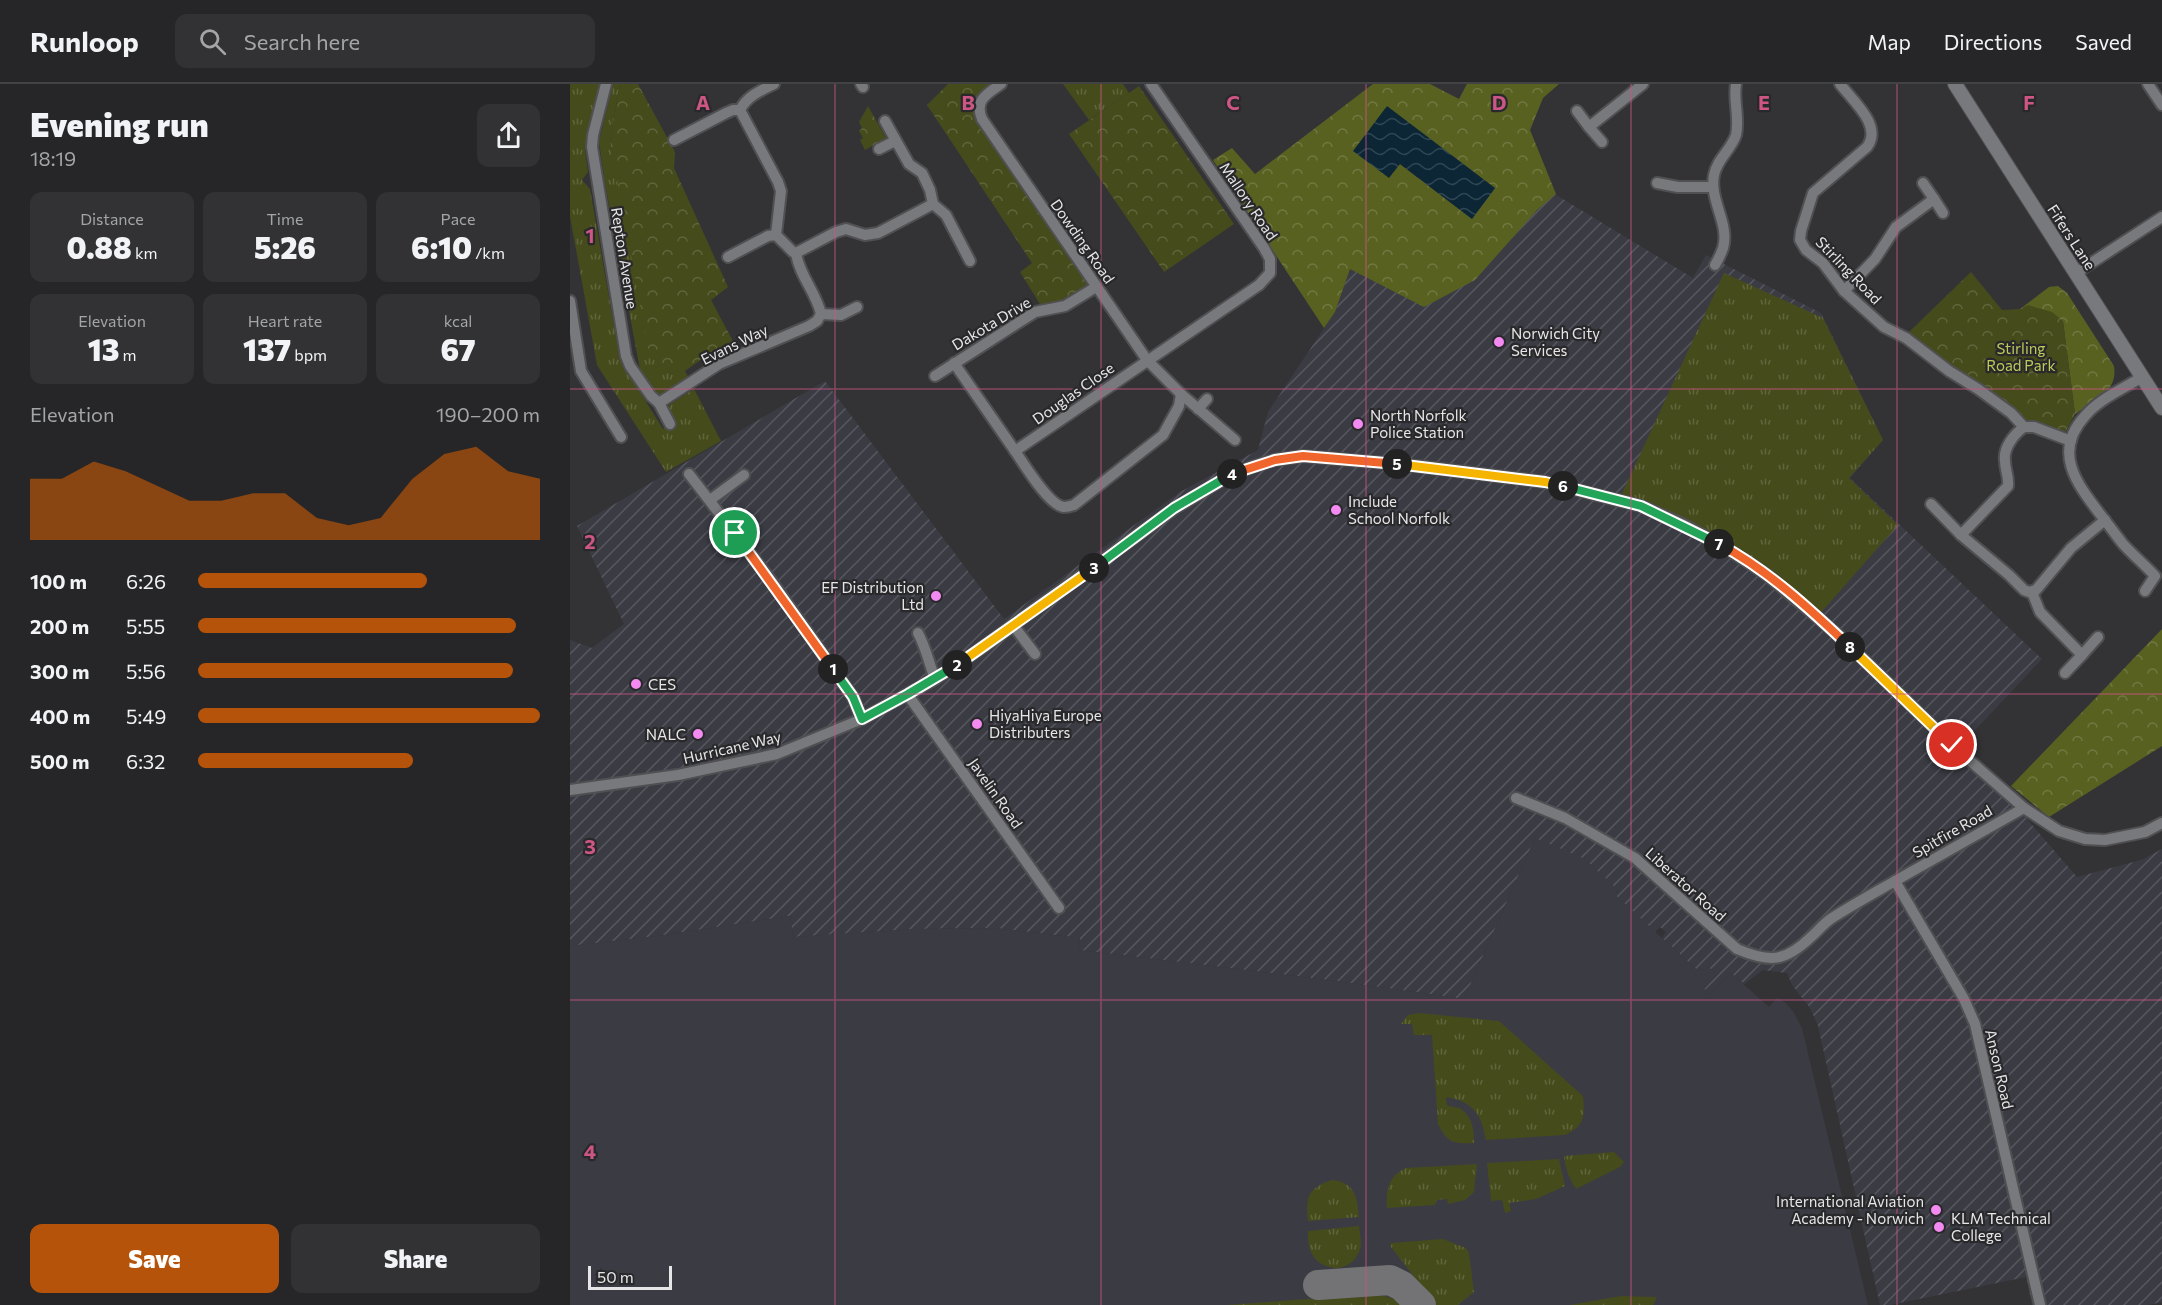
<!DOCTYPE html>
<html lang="en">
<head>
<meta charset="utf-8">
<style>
  body { margin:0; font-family:Commissioner,sans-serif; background:#323234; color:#f1f3f6; height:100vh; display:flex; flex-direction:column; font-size:22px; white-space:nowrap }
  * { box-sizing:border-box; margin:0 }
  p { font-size:20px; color:#a4a5a8 }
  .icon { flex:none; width:33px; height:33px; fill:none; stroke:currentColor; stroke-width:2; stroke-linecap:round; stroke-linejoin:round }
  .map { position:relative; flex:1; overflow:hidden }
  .sheet { display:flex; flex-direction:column; background:#262628; width:570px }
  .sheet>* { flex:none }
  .scale { position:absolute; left:18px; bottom:15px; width:84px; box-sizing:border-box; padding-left:6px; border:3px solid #e6e6e8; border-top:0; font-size:16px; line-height:21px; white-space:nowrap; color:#e6e6e8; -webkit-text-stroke:4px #29292c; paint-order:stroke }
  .pin { position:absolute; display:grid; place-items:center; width:51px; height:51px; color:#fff; margin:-26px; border:3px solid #fff; border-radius:50%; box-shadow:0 2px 6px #0007 }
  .km { position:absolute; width:30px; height:30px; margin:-15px; border-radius:50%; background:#222; color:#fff; font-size:16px; line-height:30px; text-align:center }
  .round { display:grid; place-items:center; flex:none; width:63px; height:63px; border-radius:12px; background:#323234 }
  .summary { display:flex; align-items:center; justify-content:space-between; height:102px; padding:0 30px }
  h1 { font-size:33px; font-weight:800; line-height:45px }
  .metrics { display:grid; grid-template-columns:repeat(3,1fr); gap:9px; height:102px; padding:6px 30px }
  .metrics div { display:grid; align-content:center; border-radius:12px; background:#323234; text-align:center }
  .metrics b { font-size:30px; font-weight:800 }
  .metrics small { font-size:16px; font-weight:400 }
  .metrics p { font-size:16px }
  .chart { height:168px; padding:12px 30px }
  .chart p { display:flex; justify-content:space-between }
  .chart svg { width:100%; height:108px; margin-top:6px; fill:#b45309; opacity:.7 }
  .cta { display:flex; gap:12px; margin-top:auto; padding:12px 30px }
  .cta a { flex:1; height:69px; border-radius:12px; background:#b45309; color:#fff; font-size:24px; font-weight:800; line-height:69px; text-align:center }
  .cta a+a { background:#323234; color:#f1f3f6 }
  ul { padding:0 30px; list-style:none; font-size:20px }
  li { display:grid; grid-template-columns:96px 72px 1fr; align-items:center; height:45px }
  li i { height:15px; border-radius:8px; background:#b45309 }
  header { display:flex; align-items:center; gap:36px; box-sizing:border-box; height:84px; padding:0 30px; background:#262628; border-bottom:2px solid #424345 }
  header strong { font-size:28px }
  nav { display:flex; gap:33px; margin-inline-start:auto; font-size:21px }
  .search { width:420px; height:54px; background:#323234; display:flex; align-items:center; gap:15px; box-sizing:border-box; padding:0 21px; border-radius:12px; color:#a4a5a8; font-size:22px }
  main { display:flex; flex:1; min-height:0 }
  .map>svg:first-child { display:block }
  .industrial { fill:url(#industrial-furrows) }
  .built { fill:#3b3b44 }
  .grass { fill:url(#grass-tufts) }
  .forest { fill:url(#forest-crowns); fill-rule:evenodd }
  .park { fill:url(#park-crowns) }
  .water { fill:url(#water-waves) }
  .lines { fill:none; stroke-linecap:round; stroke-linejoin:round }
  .taxiway { stroke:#737376; stroke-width:30 }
  .street-casing { stroke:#505053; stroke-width:14 }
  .secondary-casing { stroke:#505053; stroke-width:16 }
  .street { stroke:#78797c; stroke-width:10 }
  .secondary { stroke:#78797c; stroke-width:14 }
  .split-1-casing { stroke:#fff; stroke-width:12 }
  .split-2-casing { stroke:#fff; stroke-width:12 }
  .split-3-casing { stroke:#fff; stroke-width:12 }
  .split-4-casing { stroke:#fff; stroke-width:12 }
  .split-5-casing { stroke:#fff; stroke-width:12 }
  .split-6-casing { stroke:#fff; stroke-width:12 }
  .split-7-casing { stroke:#fff; stroke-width:12 }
  .split-8-casing { stroke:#fff; stroke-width:12 }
  .split-9-casing { stroke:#fff; stroke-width:12 }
  .split-1 { stroke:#f0652b; stroke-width:8 }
  .split-2 { stroke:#22a559; stroke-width:8 }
  .split-3 { stroke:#f5b400; stroke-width:8 }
  .split-4 { stroke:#22a559; stroke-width:8 }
  .split-5 { stroke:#f0652b; stroke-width:8 }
  .split-6 { stroke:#f5b400; stroke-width:8 }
  .split-7 { stroke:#22a559; stroke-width:8 }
  .split-8 { stroke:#f0652b; stroke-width:8 }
  .split-9 { stroke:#f5b400; stroke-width:8 }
  .grid { fill:none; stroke:#cd5685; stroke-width:1.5; stroke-opacity:0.55 }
  .poi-dot { fill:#f38af2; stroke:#29292c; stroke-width:2 }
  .labels { text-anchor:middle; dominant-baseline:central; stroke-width:4.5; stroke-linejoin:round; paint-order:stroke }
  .street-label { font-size:15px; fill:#e6e6e8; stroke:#29292c }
  .poi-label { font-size:15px; fill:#e6e6e8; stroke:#29292c; text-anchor:start }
  .park-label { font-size:15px; fill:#bccb59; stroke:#29292c }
  .grid-label { font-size:20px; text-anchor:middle; font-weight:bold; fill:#cd5685; stroke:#29292c; stroke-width:4.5; stroke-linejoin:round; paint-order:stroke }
</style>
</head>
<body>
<header>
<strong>Runloop</strong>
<div class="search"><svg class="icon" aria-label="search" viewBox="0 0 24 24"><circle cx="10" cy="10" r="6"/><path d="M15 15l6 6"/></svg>Search here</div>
<nav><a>Map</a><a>Directions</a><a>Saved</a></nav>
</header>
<main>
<section class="sheet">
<div class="summary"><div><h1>Evening run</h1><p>18:19</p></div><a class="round"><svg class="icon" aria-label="share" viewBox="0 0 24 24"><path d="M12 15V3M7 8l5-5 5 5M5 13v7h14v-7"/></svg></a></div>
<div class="metrics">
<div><p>Distance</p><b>0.88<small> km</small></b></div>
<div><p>Time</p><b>5:26</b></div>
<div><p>Pace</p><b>6:10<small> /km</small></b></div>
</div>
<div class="metrics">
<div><p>Elevation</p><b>13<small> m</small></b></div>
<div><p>Heart rate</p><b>137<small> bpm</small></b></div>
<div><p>kcal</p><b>67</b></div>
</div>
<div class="chart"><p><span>Elevation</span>190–200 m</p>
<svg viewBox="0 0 160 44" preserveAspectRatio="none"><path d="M0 44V19L10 19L20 12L30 16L40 22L50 28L60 28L70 25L80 25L90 35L100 38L110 35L120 19L130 9L140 6L150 16L160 19V44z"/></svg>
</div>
<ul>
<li><b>100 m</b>6:26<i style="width:67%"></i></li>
<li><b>200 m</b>5:55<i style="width:93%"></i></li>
<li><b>300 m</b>5:56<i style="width:92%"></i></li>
<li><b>400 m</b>5:49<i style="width:100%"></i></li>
<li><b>500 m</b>6:32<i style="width:63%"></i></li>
</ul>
<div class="cta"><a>Save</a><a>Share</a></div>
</section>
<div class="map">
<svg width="1592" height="1221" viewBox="0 0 1592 1221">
  <defs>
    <pattern id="industrial-furrows" width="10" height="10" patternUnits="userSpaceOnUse" patternTransform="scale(1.5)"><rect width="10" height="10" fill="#3b3b44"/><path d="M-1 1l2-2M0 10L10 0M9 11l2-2" fill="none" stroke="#57575f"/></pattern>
    <pattern id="grass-tufts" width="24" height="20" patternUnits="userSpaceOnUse" patternTransform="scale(1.5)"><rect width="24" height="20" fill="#454b1b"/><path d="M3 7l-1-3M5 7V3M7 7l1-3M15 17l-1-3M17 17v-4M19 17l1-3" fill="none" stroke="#60653c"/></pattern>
    <pattern id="forest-crowns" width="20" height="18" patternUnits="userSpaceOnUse" patternTransform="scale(1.5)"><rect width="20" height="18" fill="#596121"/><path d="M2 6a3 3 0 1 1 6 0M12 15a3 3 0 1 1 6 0" fill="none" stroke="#717841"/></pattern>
    <pattern id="park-crowns" width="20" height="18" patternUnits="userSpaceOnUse" patternTransform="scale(1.5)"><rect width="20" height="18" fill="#454b1b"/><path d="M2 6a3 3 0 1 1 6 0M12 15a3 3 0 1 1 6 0" fill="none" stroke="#60653c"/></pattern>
    <pattern id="water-waves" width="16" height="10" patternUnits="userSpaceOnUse" patternTransform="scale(1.5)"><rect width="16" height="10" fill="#0c2636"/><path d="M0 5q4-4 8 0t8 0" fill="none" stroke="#2f4653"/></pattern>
  </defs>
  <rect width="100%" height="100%" fill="#333336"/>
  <polygon class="industrial" points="960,95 1123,194 1136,171 1251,229 1313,356 1280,394 1472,575 1392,660 1507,793 1571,776 1592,765 1592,1218 1578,1221 1462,1221 1456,1193 1320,1221 1310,1221 1248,942 1240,924 1222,901 1217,889 1193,886 1174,900 1161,889 1140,911 1134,905 1147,890 1138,883 1134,888 1127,886 1092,854 1096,848 1090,843 1085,848 1045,811 1048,807 965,754 894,915 766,897 509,866 510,854 425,844 347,845 223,853 220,832 87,852 0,862 0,556 22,564 54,540 7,442 255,297 434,535 610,408 688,366 698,328 765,228 789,159"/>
  <polygon class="built" points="965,754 1015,775 1048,806 1045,811 1127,886 1129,884 1134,887 1138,883 1147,890 1134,905 1140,911 1161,889 1199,923 1207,914 1216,919 1224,929 1232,944 1298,1221 0,1221 0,862 87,852 220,832 223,853 347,845 425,844 510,854 509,866 766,897 894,915"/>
  <g class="grass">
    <polygon points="0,0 31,0 15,65 18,88 12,96 20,105 50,276 93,345 100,340 97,330 99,321 124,305 151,357 96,388 27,281 0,132"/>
    <polygon points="43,0 50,0 40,57 95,289 115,287 120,296 93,315 84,313 72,296 35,99 29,58"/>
    <polygon points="493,0 553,0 559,9 519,36"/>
    <polygon points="1154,189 1253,234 1313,356 1279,394 1328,441 1247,533 1156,464 1049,416"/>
    <path d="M 849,929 L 929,937 L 1013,1012 C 1015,1032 1015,1042 995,1051 L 916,1056 C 911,1030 904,1018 876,1013 L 877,1021 C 881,1023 888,1023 891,1025 C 903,1034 904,1046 904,1059 C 884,1060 877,1059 868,1040 L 862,951 L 844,951 L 842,940 L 831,940 L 838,931 Z"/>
    <path d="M 1044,1068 L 1054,1078 L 1050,1083 L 1006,1105 C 999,1095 995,1084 994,1072 Z"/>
    <polygon points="989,1075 995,1102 966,1115 939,1119 941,1127 935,1129 932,1116 921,1117 917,1079"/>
    <path d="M 907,1080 L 904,1108 L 895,1116 L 878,1120 L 877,1115 L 867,1116 L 865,1121 L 817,1124 C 816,1106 818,1092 836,1084 Z"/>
    <path d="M 762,1096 C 785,1098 787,1113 789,1133 L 738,1137 C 735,1113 738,1104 762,1096 Z"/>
    <path d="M 789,1142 C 790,1151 793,1162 788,1170 C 778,1190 751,1187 742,1170 C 738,1163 738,1154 738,1147 Z"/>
    <polygon points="873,1155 896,1164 899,1169 904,1208 888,1221 866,1221 821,1163 820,1159"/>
    <polygon points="808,1210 824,1215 832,1221 656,1221"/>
    <polygon points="1051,1212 1087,1213 1083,1221 1000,1221"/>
  </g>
  <g class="forest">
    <path d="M 803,0 L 860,0 L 889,15 L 897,0 L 989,0 L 973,14 L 960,46 L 986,110 L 967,126 L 905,196 L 854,223 L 780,185 L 765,228 L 754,244 L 643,76 L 662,64 L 685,90 ZM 830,80 L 925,104 L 902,135 Z"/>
    <path d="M 1488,202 L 1497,209 L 1544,282 C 1548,309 1524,316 1505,330 L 1493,237 L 1450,225 L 1479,203 Z"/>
    <polygon points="1592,545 1592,662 1479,733 1441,702"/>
  </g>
  <g class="park">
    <polygon points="50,0 68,0 105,68 104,84 158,203 141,216 164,259 143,267 115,287 95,289 78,264 40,57"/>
    <polygon points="378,0 431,0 408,27 526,203 495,222 473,225 450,188 462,179 357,21"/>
    <polygon points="569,2 664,140 594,188 499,50"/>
    <polygon points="298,22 316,54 295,66 290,56 293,54 289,47 292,44 289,38"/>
    <polygon points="1401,188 1432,226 1450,225 1458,221 1482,228 1493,237 1505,330 1496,347 1489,349 1458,337 1414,303 1382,283 1338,249"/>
  </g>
  <polygon class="water" points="817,22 925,104 902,135 830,80 819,94 783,67"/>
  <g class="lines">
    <polyline class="taxiway" points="748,1201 820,1196 832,1202 851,1221"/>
    <defs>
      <g id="street">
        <polyline points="36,0 23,51 22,63 56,272 60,282 81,312 89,319 100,340"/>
        <polyline points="291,0 293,3"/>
        <path d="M 431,0 C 417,10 404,16 412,35 L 577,276 L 611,310 L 665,356"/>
        <path d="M 581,0 L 694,164 L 700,175 L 700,189 L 689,201 L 445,367 C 454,380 479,422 494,423 C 497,423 501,422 504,421 L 593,351 L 609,322 L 611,310"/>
        <path d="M 1270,0 C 1283,17 1313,42 1297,63 L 1243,109 L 1231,147 L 1230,156 L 1236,166 L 1253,179 L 1274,207 L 1314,243 L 1336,254 L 1379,287 L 1408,305 L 1441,329 L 1454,343 L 1464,343 L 1501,357"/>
        <polyline points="1578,0 1592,21"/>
        <polyline points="170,26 208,98 211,107 206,151"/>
        <polyline points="1007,27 1019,43"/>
        <path d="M 104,56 L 156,29 L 163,26 L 170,26 C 177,12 190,7 204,0"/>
        <polyline points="1032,58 1019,43 1073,0"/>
        <polyline points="309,65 325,57"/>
        <polyline points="1087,99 1108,103 1143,103"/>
        <polyline points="1364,115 1373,129"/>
        <polyline points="363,120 376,131 400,177"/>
        <polyline points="206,151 223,168 226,169 266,148 276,145 295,151 308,149 363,120 360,106 352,89 339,80 315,37"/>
        <polyline points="158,173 198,152 206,151"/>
        <path d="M 1145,181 C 1148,176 1151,170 1153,164 C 1160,140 1139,116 1144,91 C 1147,75 1161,66 1166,51 C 1170,34 1163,17 1166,0"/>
        <polyline points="1506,189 1592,133"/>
        <polyline points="1274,207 1305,175 1326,143 1364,115 1353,99"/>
        <polyline points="0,217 11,287 51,353"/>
        <polyline points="251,230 271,231 287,223"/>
        <polyline points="384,279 445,367"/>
        <polyline points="365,292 465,228 495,222 526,203"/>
        <path d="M 1572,293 C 1553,305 1529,315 1515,332 C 1482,368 1507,400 1530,430 C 1538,440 1545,450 1553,460 C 1563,471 1575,481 1585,492 L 1575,507"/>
        <path d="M 89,319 L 149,280 L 239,242 L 247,237 L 251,230 C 246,208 229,191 226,169"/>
        <polyline points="628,325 637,315"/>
        <polyline points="119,390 202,498 283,613 292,635"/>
        <polyline points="140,416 174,391"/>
        <polyline points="1361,420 1391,451 1439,491 1454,506 1459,508 1466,506 1501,464 1535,436"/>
        <path d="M 1391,451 L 1438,402 C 1439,392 1435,386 1435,377 C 1433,364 1444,350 1454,343"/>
        <polyline points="1462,508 1470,528 1512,571 1495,589"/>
        <polyline points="443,541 465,570"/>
        <path d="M 348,549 C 356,564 359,579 365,595"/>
        <polyline points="1512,571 1528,553"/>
        <polyline points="338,611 489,824"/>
        <polyline points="0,706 108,691 207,670 292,635 365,595 410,565 605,424 659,392 682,383 704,376 733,372 838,381 975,398 1071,422 1112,440 1156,464 1197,491 1267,550 1382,661 1454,724 1489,747 1515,755 1535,756 1575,748 1592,739"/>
        <path d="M 946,714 L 995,734 L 1065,774 L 1167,865 C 1200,879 1215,878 1241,853 C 1248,847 1254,839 1262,834 C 1282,821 1304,809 1325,797 L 1394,915 L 1405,940 L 1470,1221"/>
        <polyline points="1325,797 1454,724"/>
      </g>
      <polyline id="secondary" points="1385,0 1592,324"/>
    </defs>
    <use href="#street" class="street-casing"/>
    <use href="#secondary" class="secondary-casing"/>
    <use href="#street" class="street"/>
    <use href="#secondary" class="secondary"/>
  </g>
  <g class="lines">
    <defs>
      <polyline id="split-1" points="165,449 263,585"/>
      <polyline id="split-2" points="263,585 283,613 292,635 338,610 387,581"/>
      <polyline id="split-3" points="387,581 524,484"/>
      <polyline id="split-4" points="524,484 604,424 662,390"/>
      <polyline id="split-5" points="662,390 705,376 733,372 827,380"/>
      <polyline id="split-6" points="827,380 975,398 993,402"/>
      <polyline id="split-7" points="993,402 1071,422 1149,460"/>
      <path id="split-8" d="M 1149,460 C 1198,486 1240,525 1280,563"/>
      <polyline id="split-9" points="1280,563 1382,661"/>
    </defs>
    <use href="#split-1" class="split-1-casing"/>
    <use href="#split-2" class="split-2-casing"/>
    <use href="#split-3" class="split-3-casing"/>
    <use href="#split-4" class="split-4-casing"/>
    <use href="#split-5" class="split-5-casing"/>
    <use href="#split-6" class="split-6-casing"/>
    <use href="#split-7" class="split-7-casing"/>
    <use href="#split-8" class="split-8-casing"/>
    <use href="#split-9" class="split-9-casing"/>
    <use href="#split-1" class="split-1"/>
    <use href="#split-2" class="split-2"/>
    <use href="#split-3" class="split-3"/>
    <use href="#split-4" class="split-4"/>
    <use href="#split-5" class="split-5"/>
    <use href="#split-6" class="split-6"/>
    <use href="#split-7" class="split-7"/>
    <use href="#split-8" class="split-8"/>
    <use href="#split-9" class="split-9"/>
  </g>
  <path class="grid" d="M 265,0 L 265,1221M 531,0 L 531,1221M 796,0 L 796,1221M 1061,0 L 1061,1221M 1327,0 L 1327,1221M 0,305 L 1592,305M 0,610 L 1592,610M 0,916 L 1592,916"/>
  <g class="poi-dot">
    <circle cx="929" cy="258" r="6"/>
    <circle cx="788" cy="340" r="6"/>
    <circle cx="766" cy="426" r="6"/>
    <circle cx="366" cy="512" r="6"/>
    <circle cx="66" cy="600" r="6"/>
    <circle cx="407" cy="640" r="6"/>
    <circle cx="128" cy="650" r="6"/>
    <circle cx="1366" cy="1126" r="6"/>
    <circle cx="1369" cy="1143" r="6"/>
  </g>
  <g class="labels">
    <g class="street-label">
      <text transform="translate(679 117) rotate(56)">Mallory Road</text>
      <text transform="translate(1502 153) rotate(57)">Fifers Lane</text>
      <text transform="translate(513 157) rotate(55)">Dowding Road</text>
      <text transform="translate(55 174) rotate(81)">Repton Avenue</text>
      <text transform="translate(1279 186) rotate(46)">Stirling Road</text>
      <text transform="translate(421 239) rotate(-31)">Dakota Drive</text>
      <text transform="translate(164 260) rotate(-26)">Evans Way</text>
      <text transform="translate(503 309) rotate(-35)">Douglas Close</text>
      <text transform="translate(162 663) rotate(-13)">Hurricane Way</text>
      <text transform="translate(426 709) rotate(55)">Javelin Road</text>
      <text transform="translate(1382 747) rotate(-30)">Spitfire Road</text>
      <text transform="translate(1116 800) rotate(42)">Liberator Road</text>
      <text transform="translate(1430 985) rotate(77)">Anson Road</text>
    </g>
    <g class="poi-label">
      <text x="941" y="249">Norwich City<tspan x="941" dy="17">Services</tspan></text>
      <text x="800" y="331">North Norfolk<tspan x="800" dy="17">Police Station</tspan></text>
      <text x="778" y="417">Include<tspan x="778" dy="17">School Norfolk</tspan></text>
      <text x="354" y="503" text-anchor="end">EF Distribution<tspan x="354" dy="17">Ltd</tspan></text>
      <text x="78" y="600">CES</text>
      <text x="419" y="631">HiyaHiya Europe<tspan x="419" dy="17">Distributers</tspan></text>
      <text x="116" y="650" text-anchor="end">NALC</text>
      <text x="1354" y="1117" text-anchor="end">International Aviation<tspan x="1354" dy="17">Academy - Norwich</tspan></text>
      <text x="1381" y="1134">KLM Technical<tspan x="1381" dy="17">College</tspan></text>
    </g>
    <g class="park-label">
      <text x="1451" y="264">Stirling<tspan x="1451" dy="17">Road Park</tspan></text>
    </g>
  </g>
  <g class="grid-label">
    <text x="133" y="26">A</text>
    <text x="398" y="26">B</text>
    <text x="663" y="26">C</text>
    <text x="929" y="26">D</text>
    <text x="1194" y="26">E</text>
    <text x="1459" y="26">F</text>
    <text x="20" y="159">1</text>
    <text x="20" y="465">2</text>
    <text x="20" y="770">3</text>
    <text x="20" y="1075">4</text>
  </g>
</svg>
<div class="scale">50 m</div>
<div class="pin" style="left:165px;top:449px;background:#1e9e55"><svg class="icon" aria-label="arrive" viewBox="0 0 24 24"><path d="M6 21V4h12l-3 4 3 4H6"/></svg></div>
<div class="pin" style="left:1382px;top:661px;background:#d93025"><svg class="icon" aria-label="check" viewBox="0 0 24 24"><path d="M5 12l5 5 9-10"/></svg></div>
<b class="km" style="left:263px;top:585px">1</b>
<b class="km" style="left:387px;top:581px">2</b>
<b class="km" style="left:524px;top:484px">3</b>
<b class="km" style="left:662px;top:390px">4</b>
<b class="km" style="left:827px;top:380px">5</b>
<b class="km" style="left:993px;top:402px">6</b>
<b class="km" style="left:1149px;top:460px">7</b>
<b class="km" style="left:1280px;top:563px">8</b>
</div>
</main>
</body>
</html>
